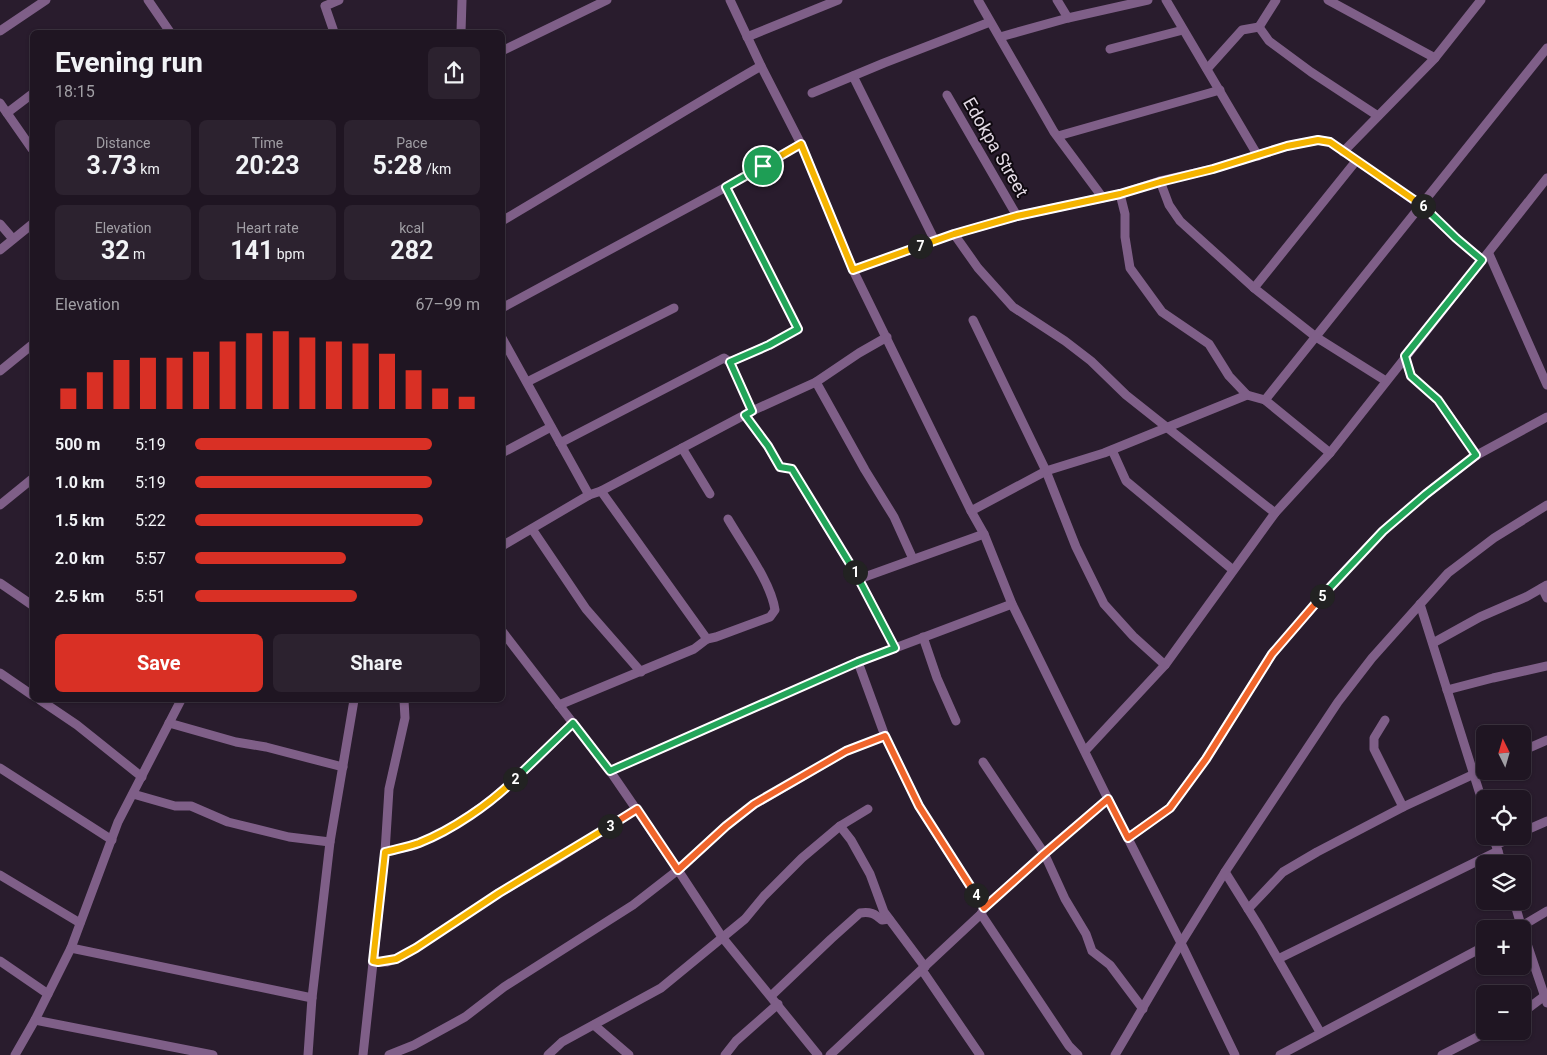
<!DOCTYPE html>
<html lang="en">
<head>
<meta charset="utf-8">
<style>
  body { margin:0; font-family:Roboto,sans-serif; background:#2c222f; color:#f1f3f6; height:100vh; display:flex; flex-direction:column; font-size:19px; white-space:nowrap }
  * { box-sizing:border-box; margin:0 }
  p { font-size:16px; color:#a19fa5 }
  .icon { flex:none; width:28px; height:28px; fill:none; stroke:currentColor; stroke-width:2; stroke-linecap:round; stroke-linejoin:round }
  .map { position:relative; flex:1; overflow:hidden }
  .drawer { position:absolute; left:30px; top:30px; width:475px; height:672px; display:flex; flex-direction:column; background:#1f1522; border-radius:8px; box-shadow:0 1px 4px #0004,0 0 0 1px #3c3440 }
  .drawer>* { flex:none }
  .needle { width:32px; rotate:355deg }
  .buttons { position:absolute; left:1476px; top:725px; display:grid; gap:10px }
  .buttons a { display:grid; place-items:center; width:55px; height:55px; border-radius:8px; background:#1f1522; box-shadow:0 1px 4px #0004,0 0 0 1px #3c3440; font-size:25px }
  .pin { position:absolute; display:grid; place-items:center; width:42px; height:42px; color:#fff; margin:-21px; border:2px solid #fff; border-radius:50%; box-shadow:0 1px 5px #0007 }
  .km { position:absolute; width:25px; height:25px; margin:-12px; border-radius:50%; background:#222; color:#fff; font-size:14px; line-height:25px; text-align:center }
  .round { display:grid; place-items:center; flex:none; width:52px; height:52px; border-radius:8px; background:#2c222f }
  .headline { display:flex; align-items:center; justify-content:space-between; height:85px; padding:0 25px }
  h1 { font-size:28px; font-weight:700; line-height:38px }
  .metrics { display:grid; grid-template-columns:repeat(3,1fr); gap:8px; height:85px; padding:5px 25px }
  .metrics div { display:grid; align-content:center; border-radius:8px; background:#2c222f; text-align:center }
  .metrics b { font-size:25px; font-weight:700 }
  .metrics small { font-size:14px; font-weight:400 }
  .metrics p { font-size:14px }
  .chart { height:140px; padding:10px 25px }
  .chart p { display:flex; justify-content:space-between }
  .chart svg { width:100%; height:90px; margin-top:5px; stroke:#d93025; stroke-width:6 }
  .cta { display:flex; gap:10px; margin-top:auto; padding:10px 25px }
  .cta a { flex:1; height:58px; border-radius:8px; background:#d93025; color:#fff; font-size:20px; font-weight:700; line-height:58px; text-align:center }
  .cta a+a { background:#2c222f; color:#f1f3f6 }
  ul { padding:0 25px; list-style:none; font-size:16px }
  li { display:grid; grid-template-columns:80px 60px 1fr; align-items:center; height:38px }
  li i { height:12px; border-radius:6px; background:#d93025 }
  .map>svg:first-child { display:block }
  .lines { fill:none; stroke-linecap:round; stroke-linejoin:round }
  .minor { stroke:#7f5f88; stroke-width:9 }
  .split-1-casing { stroke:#fff; stroke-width:10 }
  .split-2-casing { stroke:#fff; stroke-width:10 }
  .split-3-casing { stroke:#fff; stroke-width:10 }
  .split-4-casing { stroke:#fff; stroke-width:10 }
  .split-5-casing { stroke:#fff; stroke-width:10 }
  .split-6-casing { stroke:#fff; stroke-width:10 }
  .split-7-casing { stroke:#fff; stroke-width:10 }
  .split-8-casing { stroke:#fff; stroke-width:10 }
  .split-1 { stroke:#22a559; stroke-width:6 }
  .split-2 { stroke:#22a559; stroke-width:6 }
  .split-3 { stroke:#f5b400; stroke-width:6 }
  .split-4 { stroke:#f0652b; stroke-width:6 }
  .split-5 { stroke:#f0652b; stroke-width:6 }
  .split-6 { stroke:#22a559; stroke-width:6 }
  .split-7 { stroke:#f5b400; stroke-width:6 }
  .split-8 { stroke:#f5b400; stroke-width:6 }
  .labels { text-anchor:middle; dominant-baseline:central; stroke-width:4; stroke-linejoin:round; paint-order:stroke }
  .street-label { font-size:18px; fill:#e4dbe6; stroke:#0f0910 }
</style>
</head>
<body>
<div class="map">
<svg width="1547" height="1055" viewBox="0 0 1547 1055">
  <rect width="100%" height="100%" fill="#291c2d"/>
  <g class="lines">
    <g class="minor">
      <polyline points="148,0 170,32"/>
      <polyline points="730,0 761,66 801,144 853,270 971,511 984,534 1012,604 1108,799 1181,943 1235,1055"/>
      <polyline points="978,0 1054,132 1103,198"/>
      <polyline points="1057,0 1068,18"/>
      <polyline points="1166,0 1258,156"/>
      <polyline points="1328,0 1435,58"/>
      <polyline points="1259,27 1269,41 1311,72 1378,116"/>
      <polyline points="1259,27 1276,0"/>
      <polyline points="0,31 46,0"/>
      <polyline points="334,32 325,6 339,0"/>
      <polyline points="461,32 462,0"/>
      <polyline points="747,37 838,0"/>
      <polyline points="1000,37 1068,18 1148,0"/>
      <polyline points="1110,49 1183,30"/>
      <polyline points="502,51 607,0"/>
      <polyline points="1207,69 1242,30 1259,27"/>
      <polyline points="853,76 935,241"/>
      <polyline points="812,93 884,63 990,22"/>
      <polyline points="947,95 1017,216"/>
      <polyline points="0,103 32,149"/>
      <polyline points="7,113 32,94"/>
      <polyline points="1058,136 1220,90"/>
      <polyline points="1343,152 1435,58 1481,0"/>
      <polyline points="1160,181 1169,205 1180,221 1254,288 1316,337 1386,381"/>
      <polyline points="726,187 798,329 769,345 730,362"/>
      <polyline points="1120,194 1125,214 1125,237 1130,268 1162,312 1209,344 1229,376 1247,395 1265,400 1330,453"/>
      <path d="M 502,221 C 589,170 674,116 761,66"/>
      <polyline points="0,224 13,239"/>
      <polyline points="954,234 978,268 1013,307 1065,341 1091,361 1126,395 1275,513"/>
      <polyline points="0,250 32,224"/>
      <polyline points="1489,254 1547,385"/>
      <polyline points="853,270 954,234 1017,216 1120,194 1160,181 1213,169 1287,146 1318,140 1330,142 1422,206 1456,238 1482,260"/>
      <polyline points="1254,288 1356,161"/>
      <polyline points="502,308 726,187 801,144"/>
      <polyline points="973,320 1046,471 1076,547 1104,604 1133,636 1165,665"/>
      <polyline points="502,338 589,495"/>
      <polyline points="1405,356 1411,376 1438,400 1477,455"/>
      <polyline points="0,371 32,345"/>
      <polyline points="527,382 674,308"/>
      <polyline points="816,382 865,470 894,517 913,559"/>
      <polyline points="1265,400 1547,48"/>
      <polyline points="745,415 768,447 780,467 792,469 859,579 895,648"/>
      <polyline points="560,443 724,358 730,362 752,411"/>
      <polyline points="682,448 710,494"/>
      <polyline points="1112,450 1126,481 1233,570"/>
      <polyline points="502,453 551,427"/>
      <polyline points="0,505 32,479"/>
      <polyline points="971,511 1046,471 1104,453 1247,395"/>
      <polyline points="532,529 586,609 641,672"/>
      <polyline points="502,546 589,495 601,491 752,411 816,382 859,353 887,337"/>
      <polyline points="859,579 984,534"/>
      <polyline points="0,583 32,605"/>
      <polyline points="1542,588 1547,598"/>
      <polyline points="1420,604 1485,810"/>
      <polyline points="502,631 610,771 678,870 722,937 818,1055"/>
      <polyline points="923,637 937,678 956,721"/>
      <path d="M 707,639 L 716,637 L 770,617 L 775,610 C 771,582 743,545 728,519"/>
      <polyline points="1433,643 1480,617 1526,597 1547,585"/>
      <polyline points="858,662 885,736 919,806 984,908"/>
      <polyline points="0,673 32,695"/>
      <polyline points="1447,690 1493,678 1547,666"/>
      <polyline points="40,700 77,725 142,777"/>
      <polyline points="559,705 694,649 707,639 601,491"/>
      <polyline points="1385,720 1374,738 1374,749 1403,807"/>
      <polyline points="169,723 236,742 266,747 343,767"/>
      <polyline points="1085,751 1165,665 1275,513 1330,453 1547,178"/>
      <polyline points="1522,751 1547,740"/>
      <polyline points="983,762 1044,853 1065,899 1086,934 1092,951 1110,965 1143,1009"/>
      <polyline points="0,768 112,840"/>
      <polyline points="610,771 858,662 1012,604"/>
      <polyline points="133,794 175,806 191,806 228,822 289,837 330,842"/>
      <polyline points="840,826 851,840 870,874 884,912 925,967"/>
      <polyline points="1522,832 1547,821"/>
      <polyline points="1493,836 1502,864"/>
      <polyline points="1128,838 1170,808 1206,759 1272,654 1339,577 1383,531 1426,494 1477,455 1547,417"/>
      <polyline points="1496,845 1515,836"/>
      <path d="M 385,852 C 396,849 408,848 419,843 C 480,819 527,768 573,723"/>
      <polyline points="1225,872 1260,928 1320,1032"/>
      <polyline points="0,875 80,923"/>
      <polyline points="1514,901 1522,929"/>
      <polyline points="1248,909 1283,872 1317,852 1403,807 1485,769"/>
      <polyline points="981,914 1069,1046 1078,1055"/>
      <polyline points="1517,929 1547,911"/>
      <polyline points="1522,929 1547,1003"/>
      <polyline points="71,948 312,998"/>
      <polyline points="1278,959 1498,851"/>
      <polyline points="0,961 48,994"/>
      <polyline points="373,961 378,962 387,962 396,959 416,948 499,893 559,858 637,809"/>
      <polyline points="922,970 980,1055"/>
      <path d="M 771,996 L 831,939 L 860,913 C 870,911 875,914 882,920 L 889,919"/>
      <polyline points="1522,1013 1547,994"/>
      <polyline points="35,1020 213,1055"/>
      <polyline points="594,1025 629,1055"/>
      <polyline points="15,1055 35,1020 71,948 118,822 181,700"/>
      <polyline points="308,1055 312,998 330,842 354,700"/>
      <polyline points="363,1055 385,852 389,789 405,718 404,700"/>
      <polyline points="389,1055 414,1045 465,1017 504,987 633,905 678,870 726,826 755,804 846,751 885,736"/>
      <polyline points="548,1055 562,1042 661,988 745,919 764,896 802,858 840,826 868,809"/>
      <polyline points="725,1055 736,1041 778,1004"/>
      <polyline points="830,1055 981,914 984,908 1044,853 1108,799"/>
      <polyline points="1115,1055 1181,943 1225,872 1338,702 1372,658 1448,573 1494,538 1547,505"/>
      <polyline points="1280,1055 1485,946"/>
      <polyline points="1442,1055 1489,1031"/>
    </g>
  </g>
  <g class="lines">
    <defs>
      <polyline id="split-1" points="763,166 726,187 798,329 769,345 730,362 752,411 745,415 768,446 780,467 792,469 855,572"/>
      <polyline id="split-2" points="515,779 573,723 610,771 858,662 895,648 855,572"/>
      <path id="split-3" d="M 515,779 C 490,804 452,830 419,843 C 408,847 396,849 385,852 L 373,961 L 378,962 L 396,959 L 416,948 L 499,893 L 610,826"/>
      <polyline id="split-4" points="610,826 637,809 678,870 726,826 754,804 846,751 885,736 919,806 976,895"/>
      <polyline id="split-5" points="976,895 984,908 1044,854 1108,799 1128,838 1170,808 1206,759 1272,654 1322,596"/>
      <polyline id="split-6" points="1322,596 1383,531 1426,494 1476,455 1438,400 1411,376 1405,356 1482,260 1456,238 1423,206"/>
      <polyline id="split-7" points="920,246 954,234 1017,216 1120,194 1160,182 1213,169 1287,146 1318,140 1330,142 1423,206"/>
      <polyline id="split-8" points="763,166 801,144 853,270 920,246"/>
    </defs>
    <use href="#split-1" class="split-1-casing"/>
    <use href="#split-2" class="split-2-casing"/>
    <use href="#split-3" class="split-3-casing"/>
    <use href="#split-4" class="split-4-casing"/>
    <use href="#split-5" class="split-5-casing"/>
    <use href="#split-6" class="split-6-casing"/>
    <use href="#split-7" class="split-7-casing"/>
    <use href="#split-8" class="split-8-casing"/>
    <use href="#split-1" class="split-1"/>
    <use href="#split-2" class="split-2"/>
    <use href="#split-3" class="split-3"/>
    <use href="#split-4" class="split-4"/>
    <use href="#split-5" class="split-5"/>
    <use href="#split-6" class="split-6"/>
    <use href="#split-7" class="split-7"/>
    <use href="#split-8" class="split-8"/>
  </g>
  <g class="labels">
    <g class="street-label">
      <text transform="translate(996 147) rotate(60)">Edokpa Street</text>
    </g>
  </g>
</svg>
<div class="buttons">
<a><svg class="needle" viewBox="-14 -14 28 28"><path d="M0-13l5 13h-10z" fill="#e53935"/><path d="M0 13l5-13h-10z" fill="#a19fa5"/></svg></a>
<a><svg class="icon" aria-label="locate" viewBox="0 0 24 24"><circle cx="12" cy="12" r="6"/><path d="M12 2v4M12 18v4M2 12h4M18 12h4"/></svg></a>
<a><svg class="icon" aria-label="layers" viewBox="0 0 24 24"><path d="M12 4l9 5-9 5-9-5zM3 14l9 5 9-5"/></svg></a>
<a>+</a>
<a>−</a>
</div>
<div class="pin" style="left:763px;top:166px;background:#1e9e55"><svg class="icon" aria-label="arrive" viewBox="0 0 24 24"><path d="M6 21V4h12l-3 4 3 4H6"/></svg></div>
<b class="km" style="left:855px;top:572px">1</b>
<b class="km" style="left:515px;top:779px">2</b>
<b class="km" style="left:610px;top:826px">3</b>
<b class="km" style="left:976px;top:895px">4</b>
<b class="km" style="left:1322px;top:596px">5</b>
<b class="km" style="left:1423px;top:206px">6</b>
<b class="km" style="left:920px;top:246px">7</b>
<section class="drawer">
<div class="headline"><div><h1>Evening run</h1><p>18:15</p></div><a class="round"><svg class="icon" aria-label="share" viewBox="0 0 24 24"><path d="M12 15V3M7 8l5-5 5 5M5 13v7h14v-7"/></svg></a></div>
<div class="metrics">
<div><p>Distance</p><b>3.73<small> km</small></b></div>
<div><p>Time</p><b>20:23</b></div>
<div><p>Pace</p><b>5:28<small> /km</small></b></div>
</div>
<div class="metrics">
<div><p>Elevation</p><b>32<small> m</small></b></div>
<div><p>Heart rate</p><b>141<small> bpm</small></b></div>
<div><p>kcal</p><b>282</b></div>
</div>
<div class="chart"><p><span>Elevation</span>67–99 m</p>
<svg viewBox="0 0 160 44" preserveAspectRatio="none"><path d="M5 44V34M15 44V26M25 44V20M35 44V19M45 44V19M55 44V16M65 44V11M75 44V7M85 44V6M95 44V9M105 44V11M115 44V12M125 44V17M135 44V25M145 44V34M155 44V38"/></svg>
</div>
<ul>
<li><b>500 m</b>5:19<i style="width:83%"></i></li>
<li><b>1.0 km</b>5:19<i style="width:83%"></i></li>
<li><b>1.5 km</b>5:22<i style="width:80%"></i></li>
<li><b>2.0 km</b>5:57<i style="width:53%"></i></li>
<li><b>2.5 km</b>5:51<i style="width:57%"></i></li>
</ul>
<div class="cta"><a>Save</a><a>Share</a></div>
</section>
</div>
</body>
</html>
